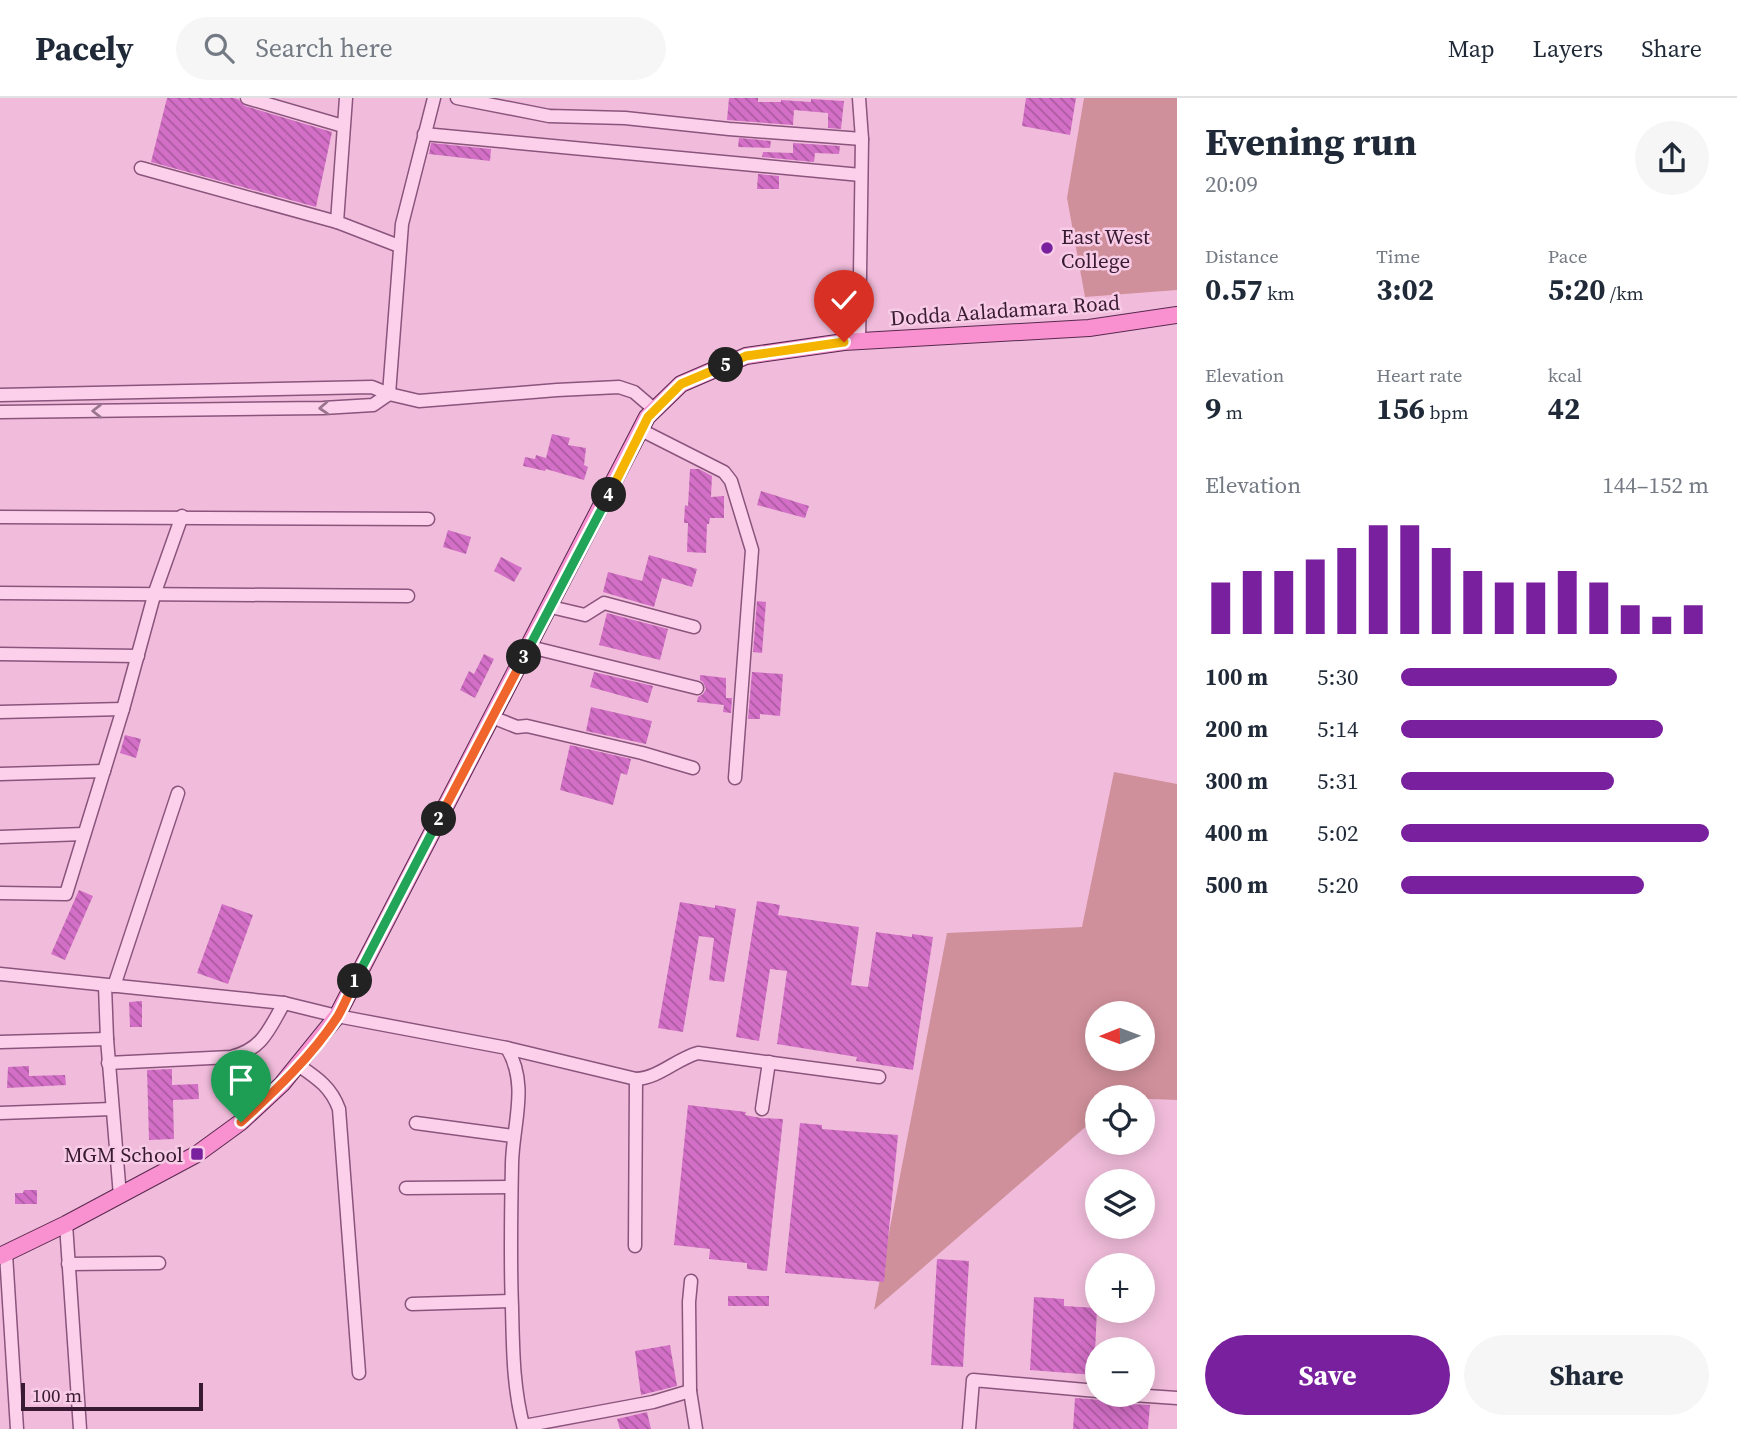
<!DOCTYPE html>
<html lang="en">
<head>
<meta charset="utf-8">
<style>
  body { margin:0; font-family:"Source Serif 4",serif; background:#f6f6f7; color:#1f2937; height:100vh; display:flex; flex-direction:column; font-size:26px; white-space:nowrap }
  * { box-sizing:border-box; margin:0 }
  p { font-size:23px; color:#747a83 }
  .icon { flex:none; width:38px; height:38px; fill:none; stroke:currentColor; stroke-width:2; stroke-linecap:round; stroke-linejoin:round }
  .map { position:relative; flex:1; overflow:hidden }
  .panel { display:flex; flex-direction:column; background:#fff; width:560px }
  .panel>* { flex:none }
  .needle { width:46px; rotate:269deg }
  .tools { position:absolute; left:1085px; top:903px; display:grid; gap:14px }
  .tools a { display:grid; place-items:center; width:70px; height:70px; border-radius:50%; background:#fff; box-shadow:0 4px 18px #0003; font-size:35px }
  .scale { position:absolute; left:21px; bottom:18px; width:182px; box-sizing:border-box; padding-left:7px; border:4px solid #381a32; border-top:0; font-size:19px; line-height:24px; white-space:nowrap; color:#381a32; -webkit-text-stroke:5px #f8cce6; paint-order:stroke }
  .pin { position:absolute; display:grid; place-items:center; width:60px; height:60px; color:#fff; margin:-72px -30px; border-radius:50% 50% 50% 0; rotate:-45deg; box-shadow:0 0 7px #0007 }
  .pin .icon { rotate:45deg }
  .km { position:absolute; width:35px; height:35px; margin:-18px; border-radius:50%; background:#222; color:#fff; font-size:19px; line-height:35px; text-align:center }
  .round { display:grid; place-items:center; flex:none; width:74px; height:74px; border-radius:37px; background:#f6f6f7 }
  .overview { display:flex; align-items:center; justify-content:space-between; height:119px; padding:0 28px }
  h1 { font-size:38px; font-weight:700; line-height:52px }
  .metrics { display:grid; grid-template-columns:repeat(3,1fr); gap:10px; height:119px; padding:7px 28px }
  .metrics div { display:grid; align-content:center }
  .metrics b { font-size:30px; font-weight:700 }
  .metrics small { font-size:19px; font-weight:400 }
  .metrics p { font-size:19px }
  .chart { height:196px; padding:14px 28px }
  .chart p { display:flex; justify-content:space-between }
  .chart svg { width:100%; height:126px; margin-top:7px; stroke:#79209e; stroke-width:6 }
  .primary-button { display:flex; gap:14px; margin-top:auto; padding:14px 28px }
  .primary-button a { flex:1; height:80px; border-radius:42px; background:#79209e; color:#fff; font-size:28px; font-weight:700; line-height:80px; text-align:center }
  .primary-button a+a { background:#f6f6f7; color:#1f2937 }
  ul { padding:0 28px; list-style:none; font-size:23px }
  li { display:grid; grid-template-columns:112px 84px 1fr; align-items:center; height:52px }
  li i { height:18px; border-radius:9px; background:#79209e }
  header { display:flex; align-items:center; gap:42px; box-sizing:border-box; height:98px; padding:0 35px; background:#fff; border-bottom:2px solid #e0e1e3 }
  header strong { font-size:33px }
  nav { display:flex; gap:38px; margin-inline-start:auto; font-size:24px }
  .search { width:490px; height:63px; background:#f6f6f7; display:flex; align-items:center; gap:18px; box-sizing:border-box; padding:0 24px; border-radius:38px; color:#747a83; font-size:26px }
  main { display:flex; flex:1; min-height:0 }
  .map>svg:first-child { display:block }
  .green { fill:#d0909b; fill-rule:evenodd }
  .building { fill:url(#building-back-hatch) }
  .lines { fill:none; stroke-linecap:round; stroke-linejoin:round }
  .minor-casing { stroke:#8a547d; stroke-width:15 }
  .major-casing { stroke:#57294f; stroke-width:18 }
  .minor { stroke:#fcd0ea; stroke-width:12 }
  .major { stroke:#f990cf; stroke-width:16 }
  .oneway { stroke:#9a758e }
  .split-1-casing { stroke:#fff; stroke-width:14 }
  .split-2-casing { stroke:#fff; stroke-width:14 }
  .split-3-casing { stroke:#fff; stroke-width:14 }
  .split-4-casing { stroke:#fff; stroke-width:14 }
  .split-5-casing { stroke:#fff; stroke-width:14 }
  .split-6-casing { stroke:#fff; stroke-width:14 }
  .split-1 { stroke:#f0652b; stroke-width:9 }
  .split-2 { stroke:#22a559; stroke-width:9 }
  .split-3 { stroke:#f0652b; stroke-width:9 }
  .split-4 { stroke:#22a559; stroke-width:9 }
  .split-5 { stroke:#f5b400; stroke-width:9 }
  .split-6 { stroke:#f5b400; stroke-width:9 }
  .poi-dot { fill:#79209e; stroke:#f8cce6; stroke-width:2.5 }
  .labels { text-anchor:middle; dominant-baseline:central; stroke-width:5; stroke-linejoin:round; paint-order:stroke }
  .poi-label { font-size:21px; fill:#381a32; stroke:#f8cce6; text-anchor:start }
  .street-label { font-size:21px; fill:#381a32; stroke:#f8cce6 }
</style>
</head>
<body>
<header>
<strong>Pacely</strong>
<div class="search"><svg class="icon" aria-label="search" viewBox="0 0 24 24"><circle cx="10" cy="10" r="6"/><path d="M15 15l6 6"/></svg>Search here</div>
<nav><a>Map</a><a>Layers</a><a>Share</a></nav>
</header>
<main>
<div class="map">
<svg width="1177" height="1331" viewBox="0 0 1177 1331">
  <defs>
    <pattern id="building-back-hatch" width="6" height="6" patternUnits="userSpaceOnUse" patternTransform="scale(1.75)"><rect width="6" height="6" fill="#d36fc6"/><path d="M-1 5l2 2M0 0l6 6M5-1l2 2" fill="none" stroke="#ac5aa1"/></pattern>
  </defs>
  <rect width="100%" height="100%" fill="#f1bcdb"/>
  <g class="green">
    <polygon points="1084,0 1177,0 1177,192 1085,199 1067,100"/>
    <path d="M 1114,674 L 1177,686 L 1177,1002 L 1097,999 L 1097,1019 L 874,1212 L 947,835 L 1082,829 ZM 1097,915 L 1143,915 L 1143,961 L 1097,961 Z"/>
  </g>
  <g class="building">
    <polygon points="167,0 234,0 238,1 245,8 332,34 316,109 151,64"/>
    <polygon points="729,0 758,0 758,4 781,4 781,2 811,4 811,1 844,3 841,31 828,30 828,15 794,12 793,27 727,22"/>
    <polygon points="1026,0 1076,0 1070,37 1022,28"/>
    <polygon points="739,40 771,43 770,50 738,49"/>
    <polygon points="431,45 491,51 490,63 429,56"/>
    <polygon points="793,45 840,48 839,56 815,55 814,64 762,59 763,54 793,55"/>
    <polygon points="758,76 779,78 779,91 757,91"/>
    <polygon points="552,336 570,340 568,347 586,350 584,367 588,369 584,382 546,371 545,373 523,368 525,359 535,361 536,357 546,360"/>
    <polygon points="690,371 699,371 712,378 711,399 724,398 724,420 710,420 709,426 707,426 706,455 687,454 688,425 684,425 685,407 688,408"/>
    <polygon points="761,393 809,408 805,420 757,407"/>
    <polygon points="448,432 471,439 466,456 443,449"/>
    <polygon points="649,457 697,471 692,489 662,480 654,509 603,494 608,474 642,483"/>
    <polygon points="501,459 522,470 514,484 494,473"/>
    <polygon points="757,503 766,504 762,555 753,554"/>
    <polygon points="607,515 668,531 660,562 599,547"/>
    <polygon points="484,556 494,561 475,600 460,592 469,573 474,576"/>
    <polygon points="594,574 653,588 648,605 590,589"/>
    <polygon points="752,574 783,576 780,618 760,616 760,621 748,621"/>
    <polygon points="700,577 726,580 726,600 732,600 731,615 723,614 724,607 697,604 698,599 703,596 706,591 703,584 700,582"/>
    <polygon points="591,609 652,623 646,646 586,633"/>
    <polygon points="125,637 141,641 136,660 120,655"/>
    <polygon points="570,647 631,661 627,677 621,675 613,707 560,692"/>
    <polygon points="79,792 93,798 65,862 51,856"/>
    <polygon points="757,803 780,807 778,817 859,829 851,887 868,889 876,834 912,839 912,836 933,839 913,972 856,963 857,959 777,946 787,873 770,871 759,943 736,939"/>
    <polygon points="680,804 715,810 715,807 736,811 724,884 709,882 714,840 699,838 683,934 658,930"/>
    <polygon points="222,806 253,817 228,886 197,875"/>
    <polygon points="142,903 142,929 130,929 129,904"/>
    <polygon points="29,968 29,978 65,977 66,987 7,990 8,969"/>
    <polygon points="172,971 172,987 198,986 199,1001 173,1002 174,1041 149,1042 147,972"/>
    <polygon points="688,1007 746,1014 745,1017 761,1020 783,1021 767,1173 747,1171 747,1165 709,1161 710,1151 674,1147"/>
    <polygon points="800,1025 822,1027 822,1031 898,1037 884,1184 785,1175"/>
    <polygon points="24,1092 37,1092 37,1106 15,1106 15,1095 23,1095"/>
    <polygon points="937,1161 969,1163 963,1269 931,1267"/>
    <rect x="728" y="1198" width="41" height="10"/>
    <polygon points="1034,1199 1064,1201 1064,1208 1097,1210 1094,1277 1030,1272"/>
    <polygon points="670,1247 677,1288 641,1297 635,1253"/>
    <polygon points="1116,1299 1125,1299 1132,1306 1150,1307 1148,1331 1073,1331 1075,1300 1115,1303"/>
    <polygon points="647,1314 651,1331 620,1331 617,1321"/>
  </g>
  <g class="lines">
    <defs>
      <g id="minor">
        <polyline points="247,0 343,28"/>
        <polyline points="346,0 337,124 399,148"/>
        <polyline points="457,0 549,18 625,20 729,31 862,41"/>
        <polyline points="424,36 861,77"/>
        <polyline points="141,70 337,124"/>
        <polyline points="859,244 862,41 859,0"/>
        <polyline points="389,296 402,126 434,0"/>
        <polyline points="0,297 372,289 389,296 419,303 557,292 619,289 634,294 655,312"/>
        <polyline points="0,314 323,310 373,307 389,296"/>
        <polyline points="641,332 724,374 731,383 752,452 735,680"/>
        <polyline points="0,419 428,421"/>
        <polyline points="0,495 408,498"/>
        <polyline points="551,509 585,517 604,505 694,529"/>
        <polyline points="530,549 697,590"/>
        <polyline points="0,556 138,558"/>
        <polyline points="0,614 123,611"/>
        <polyline points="492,619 517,629 527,628 642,655 693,670"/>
        <polyline points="0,676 104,673"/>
        <polyline points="0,739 84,736"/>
        <polyline points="0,795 66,796 123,611 155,494 182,418"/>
        <path d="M 0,876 L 284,905 L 337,918 L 507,950 L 636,981 C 659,980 676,961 698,955 L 879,979"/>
        <polyline points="105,888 107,941 120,1098"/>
        <polyline points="114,888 178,695"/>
        <polyline points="0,944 107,941"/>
        <path d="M 507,950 C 529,987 513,1025 512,1065 C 511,1113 510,1161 512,1209 C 513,1252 513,1290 524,1331"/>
        <path d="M 108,965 L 231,959 C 263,951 269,931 284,905"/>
        <path d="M 298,967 C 317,980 331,989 339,1011 L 359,1275"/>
        <polyline points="762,1011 769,964"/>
        <polyline points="0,1015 112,1011"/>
        <polyline points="416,1025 513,1038"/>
        <polyline points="406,1090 511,1089"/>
        <polyline points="66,1126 80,1331"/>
        <polyline points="635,1148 636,981"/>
        <polyline points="6,1156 17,1331"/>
        <polyline points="68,1166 159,1165"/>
        <polyline points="412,1206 511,1203"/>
        <polyline points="690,1293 689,1204 691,1183"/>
        <polyline points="1133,1297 1177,1300"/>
        <polyline points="524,1328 653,1304 690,1293 696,1331"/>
        <polyline points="969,1331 973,1282 1097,1293"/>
      </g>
      <polyline id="major" points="0,1158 66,1126 197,1056 241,1024 282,986 337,918 647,319 681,286 746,258 844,244 1089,230 1177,217"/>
    </defs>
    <use href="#minor" class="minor-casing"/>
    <use href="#major" class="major-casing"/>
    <use href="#minor" class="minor"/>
    <use href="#major" class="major"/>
  </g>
  <defs><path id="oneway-chevron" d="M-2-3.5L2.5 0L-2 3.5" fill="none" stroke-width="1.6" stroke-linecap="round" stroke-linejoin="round" transform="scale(1.75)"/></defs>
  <g class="oneway">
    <use href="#oneway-chevron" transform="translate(324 310) rotate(177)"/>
    <use href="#oneway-chevron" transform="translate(97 313) rotate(180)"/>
  </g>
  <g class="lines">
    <defs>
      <path id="split-1" d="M 241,1024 C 276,992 312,958 338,918 C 344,907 349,895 355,883"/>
      <polyline id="split-2" points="355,883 439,721"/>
      <polyline id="split-3" points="439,721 524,559"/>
      <polyline id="split-4" points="524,559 609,397"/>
      <polyline id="split-5" points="609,397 648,319 681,286 726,267"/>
      <polyline id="split-6" points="726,267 746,258 844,244"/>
    </defs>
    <use href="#split-1" class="split-1-casing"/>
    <use href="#split-2" class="split-2-casing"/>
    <use href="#split-3" class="split-3-casing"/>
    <use href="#split-4" class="split-4-casing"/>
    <use href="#split-5" class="split-5-casing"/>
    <use href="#split-6" class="split-6-casing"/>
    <use href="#split-1" class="split-1"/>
    <use href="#split-2" class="split-2"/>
    <use href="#split-3" class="split-3"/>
    <use href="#split-4" class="split-4"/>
    <use href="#split-5" class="split-5"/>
    <use href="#split-6" class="split-6"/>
  </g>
  <g class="poi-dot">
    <circle cx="1047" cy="150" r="7"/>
    <rect x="190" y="1049" width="14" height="14" rx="3.5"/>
  </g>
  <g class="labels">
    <g class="poi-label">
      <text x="1061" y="138">East West<tspan x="1061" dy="24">College</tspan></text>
      <text x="183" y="1056" text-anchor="end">MGM School</text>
    </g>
    <g class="street-label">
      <text transform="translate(1005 212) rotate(-4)">Dodda Aaladamara Road</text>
    </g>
  </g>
</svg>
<div class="tools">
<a><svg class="needle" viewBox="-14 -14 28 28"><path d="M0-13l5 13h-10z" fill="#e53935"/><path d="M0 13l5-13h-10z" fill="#747a83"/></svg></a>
<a><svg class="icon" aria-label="locate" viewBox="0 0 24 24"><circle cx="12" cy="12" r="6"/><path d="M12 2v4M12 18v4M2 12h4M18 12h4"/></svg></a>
<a><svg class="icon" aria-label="layers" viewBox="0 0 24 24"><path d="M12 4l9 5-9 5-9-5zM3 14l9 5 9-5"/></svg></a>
<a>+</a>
<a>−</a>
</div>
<div class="scale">100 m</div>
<div class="pin" style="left:241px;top:1024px;background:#1e9e55"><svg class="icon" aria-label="arrive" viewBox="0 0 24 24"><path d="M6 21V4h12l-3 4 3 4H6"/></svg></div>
<div class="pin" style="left:844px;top:244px;background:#d93025"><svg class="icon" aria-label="check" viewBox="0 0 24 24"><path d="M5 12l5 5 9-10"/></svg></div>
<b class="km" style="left:355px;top:883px">1</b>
<b class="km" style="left:439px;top:721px">2</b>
<b class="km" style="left:524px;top:559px">3</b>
<b class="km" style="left:609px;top:397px">4</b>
<b class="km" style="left:726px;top:267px">5</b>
</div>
<section class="panel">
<div class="overview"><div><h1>Evening run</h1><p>20:09</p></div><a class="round"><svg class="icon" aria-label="share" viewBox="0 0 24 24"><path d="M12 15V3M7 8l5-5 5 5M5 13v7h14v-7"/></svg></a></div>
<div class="metrics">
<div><p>Distance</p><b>0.57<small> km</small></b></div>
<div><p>Time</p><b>3:02</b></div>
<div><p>Pace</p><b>5:20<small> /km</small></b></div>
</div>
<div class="metrics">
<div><p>Elevation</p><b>9<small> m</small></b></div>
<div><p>Heart rate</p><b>156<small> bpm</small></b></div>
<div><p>kcal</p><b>42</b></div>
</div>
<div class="chart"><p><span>Elevation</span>144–152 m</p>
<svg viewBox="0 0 160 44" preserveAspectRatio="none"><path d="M5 44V26M15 44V22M25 44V22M35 44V18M45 44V14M55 44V6M65 44V6M75 44V14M85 44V22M95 44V26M105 44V26M115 44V22M125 44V26M135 44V34M145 44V38M155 44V34"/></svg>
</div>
<ul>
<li><b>100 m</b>5:30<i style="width:70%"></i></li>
<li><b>200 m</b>5:14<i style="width:85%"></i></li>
<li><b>300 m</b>5:31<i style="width:69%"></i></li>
<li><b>400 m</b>5:02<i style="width:100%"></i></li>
<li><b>500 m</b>5:20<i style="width:79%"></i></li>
</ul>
<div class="primary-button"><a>Save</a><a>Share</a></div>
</section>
</main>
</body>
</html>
